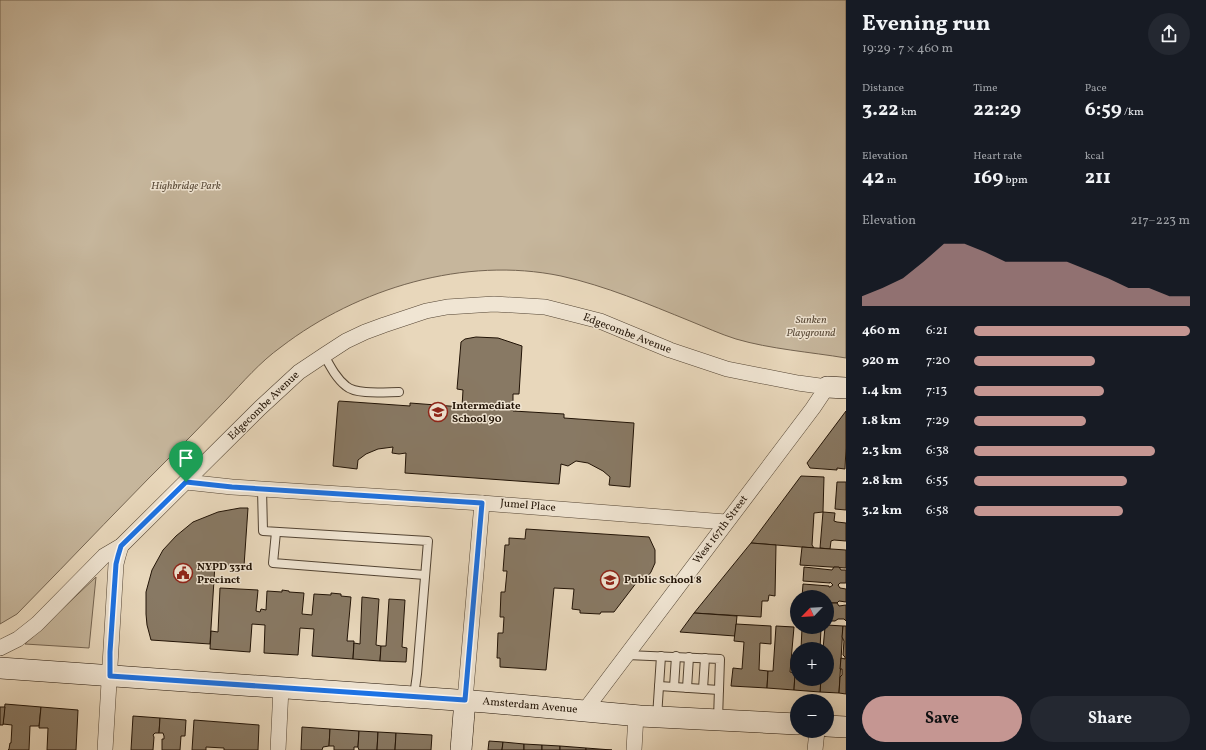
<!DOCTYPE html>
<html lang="en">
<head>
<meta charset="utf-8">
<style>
  body { margin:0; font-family:Vollkorn,serif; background:#242831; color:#f1f3f6; height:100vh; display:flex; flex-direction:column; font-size:15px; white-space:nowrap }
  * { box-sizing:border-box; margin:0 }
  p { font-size:13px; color:#9ea1a6 }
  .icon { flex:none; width:22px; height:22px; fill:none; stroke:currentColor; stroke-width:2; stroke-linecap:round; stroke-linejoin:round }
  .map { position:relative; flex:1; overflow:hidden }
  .side { display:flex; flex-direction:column; background:#171b24; width:360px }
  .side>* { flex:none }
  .needle { width:26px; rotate:245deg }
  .tools { position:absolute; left:790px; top:590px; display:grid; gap:8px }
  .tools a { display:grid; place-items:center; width:44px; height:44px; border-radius:50%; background:#171b24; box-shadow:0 4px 16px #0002; font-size:20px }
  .pin { position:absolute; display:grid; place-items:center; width:34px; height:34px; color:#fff; margin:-41px -17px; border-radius:50% 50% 50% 0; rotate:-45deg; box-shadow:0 0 4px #0007 }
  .pin .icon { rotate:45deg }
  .round { display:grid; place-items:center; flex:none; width:42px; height:42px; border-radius:21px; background:#242831 }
  .headline { display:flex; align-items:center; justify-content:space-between; height:68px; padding:0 16px }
  h1 { font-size:22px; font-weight:700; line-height:30px }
  .metrics { display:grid; grid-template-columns:repeat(3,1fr); gap:6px; height:68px; padding:4px 16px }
  .metrics div { display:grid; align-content:center }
  .metrics b { font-size:20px; font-weight:700 }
  .metrics small { font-size:11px; font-weight:400 }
  .metrics p { font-size:11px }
  .chart { height:112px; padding:8px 16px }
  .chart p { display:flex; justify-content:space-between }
  .chart svg { width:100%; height:72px; margin-top:4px; fill:#c59692; opacity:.7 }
  .action { display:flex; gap:8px; margin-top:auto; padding:8px 16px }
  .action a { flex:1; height:46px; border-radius:24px; background:#c59692; color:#111; font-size:16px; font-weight:700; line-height:46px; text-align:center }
  .action a+a { background:#242831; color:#f1f3f6 }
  ul { padding:0 16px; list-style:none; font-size:13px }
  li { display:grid; grid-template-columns:64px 48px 1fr; align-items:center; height:30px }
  li i { height:10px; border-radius:5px; background:#c59692 }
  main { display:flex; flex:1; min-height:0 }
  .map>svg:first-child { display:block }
  .green { fill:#c6b69c; stroke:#746451 }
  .building { fill:#887964; stroke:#211306 }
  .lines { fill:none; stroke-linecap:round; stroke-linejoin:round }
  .lane-casing { stroke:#534433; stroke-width:10 }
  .street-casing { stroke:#534433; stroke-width:16 }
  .secondary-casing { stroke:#211306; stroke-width:22 }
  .lane { stroke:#f0e5d3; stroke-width:8 }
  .street { stroke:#f0e5d3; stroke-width:15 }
  .secondary { stroke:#f0e5d3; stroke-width:21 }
  .route-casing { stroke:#fff; stroke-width:8 }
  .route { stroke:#1a73e8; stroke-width:5 }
  .labels { text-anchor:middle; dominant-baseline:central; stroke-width:3; stroke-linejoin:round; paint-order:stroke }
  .park-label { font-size:11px; font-style:italic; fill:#5b4c3a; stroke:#f0e5d3 }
  .street-label { font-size:11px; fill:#211306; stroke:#f0e5d3 }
  .poi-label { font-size:11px; font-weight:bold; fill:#211306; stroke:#f0e5d3; text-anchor:start }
</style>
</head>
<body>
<main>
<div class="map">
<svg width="846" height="750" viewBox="0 0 846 750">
  <rect width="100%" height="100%" fill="#e8d7bb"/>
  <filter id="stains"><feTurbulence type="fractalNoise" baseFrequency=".005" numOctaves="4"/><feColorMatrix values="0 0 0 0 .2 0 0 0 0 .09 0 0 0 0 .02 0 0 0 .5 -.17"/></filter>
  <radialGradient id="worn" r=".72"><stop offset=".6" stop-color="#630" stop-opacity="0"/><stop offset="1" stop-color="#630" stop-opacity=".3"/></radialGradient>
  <g class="green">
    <path d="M 0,0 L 846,0 L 846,358 C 810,352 770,349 736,339 C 720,334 705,327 690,321 C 648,304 606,286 561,276 C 465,256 358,288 281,347 C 260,362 243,382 225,401 C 214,413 202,424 191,436 C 132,494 75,555 17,614 L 0,624 Z"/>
    <polygon points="96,577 89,648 25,644"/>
  </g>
  <g class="building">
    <polygon points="476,337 498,338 522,346 519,394 513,394 513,411 564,414 564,418 634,423 630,487 609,485 610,477 603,471 588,463 576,461 568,466 561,464 559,484 405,473 406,453 399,454 392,453 393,447 378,449 366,454 358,460 357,469 333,466 338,403 339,401 410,406 410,403 462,407 463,390 457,389 461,342 465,339"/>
    <polygon points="846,411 846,448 845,469 837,468 837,470 810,468 807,463"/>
    <polygon points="801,476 824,477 823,512 814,513 812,545 814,548 751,543"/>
    <polygon points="837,482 846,482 846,510 835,509"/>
    <polygon points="240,508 248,508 244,566 215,564 210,644 151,640 147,625 146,614 146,592 152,570 163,550 176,536 193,522 218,512"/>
    <polygon points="823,512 835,513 834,521 837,522 846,523 846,541 834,540 831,541 830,549 820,548"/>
    <polygon points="526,529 649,537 655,550 655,563 651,572 646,579 640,578 614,612 601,612 600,614 580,613 580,610 572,609 574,589 554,588 546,670 500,667 500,658 497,658 498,633 503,633 504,617 500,617 501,592 505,592 507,571 503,571 505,545 509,545 509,538 525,539"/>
    <polygon points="751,543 776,545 775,596 769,595 768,601 762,601 761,617 694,613"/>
    <polygon points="802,547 846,550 846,568 800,565"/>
    <polygon points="804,567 832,570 834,567 839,567 841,570 846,570 846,583 840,583 838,585 840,588 846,589 846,602 839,601 837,603 831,603 827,600 827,597 802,597 803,584 829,586 829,587 830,587 833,585 830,582 830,583 803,581"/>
    <polygon points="220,588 258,590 256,611 260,612 261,609 266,610 267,591 282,592 282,590 289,591 289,592 304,593 302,614 312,615 314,594 331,595 331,593 341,594 341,596 351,597 347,641 354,641 353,659 312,656 314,629 300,628 298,655 264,653 265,625 252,624 250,652 210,649 211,631 218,632"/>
    <polygon points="362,597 379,599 376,645 381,646 380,661 353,659 354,643 360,644"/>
    <polygon points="389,599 405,600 402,647 407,648 406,662 380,661 381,646 386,646"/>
    <polygon points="831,603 837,603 839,606 846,605 846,621 844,619 838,619 835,621 830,621 828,618 827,618 827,604 829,605"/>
    <polygon points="694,613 737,616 735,636 680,632"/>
    <polygon points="736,624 771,626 771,644 760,643 759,670 768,671 767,688 731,686 733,668 742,669 744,642 734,641"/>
    <polygon points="827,625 843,626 839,693 820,692 821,679 827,679 827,649 823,649 825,627 827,627"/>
    <polygon points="776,626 794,627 790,672 795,673 794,690 767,688 768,671 773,671"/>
    <polygon points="843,626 846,626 846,694 839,693 840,677 842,675 842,669 840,669 841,658 845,659 845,657 843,655 844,641 842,637"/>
    <polygon points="802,628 821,629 820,649 801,649"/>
    <polygon points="795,673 797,673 797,679 821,679 820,692 794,690"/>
    <polygon points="5,704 41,707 39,726 30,726 29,750 8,750 9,749 10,743 11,743 12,725 3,724"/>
    <polygon points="0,707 5,707 3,725 0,725"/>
    <polygon points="41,707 78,710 76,750 47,750 48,728 39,728"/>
    <polygon points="133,716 160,718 159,733 155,733 153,735 154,737 153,750 131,750"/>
    <polygon points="160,718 186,720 185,736 181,736 180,750 162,750 162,739 164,739 164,736 163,733 159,733"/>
    <polygon points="194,720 259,725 258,750 224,750 224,748 206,747 206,750 192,750"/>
    <polygon points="302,727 330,729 329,746 323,747 322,750 301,750"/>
    <polygon points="330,729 359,731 358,747 354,747 354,750 334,750 334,746 329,746"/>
    <polygon points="359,731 378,732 377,750 359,750 358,747"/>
    <polygon points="378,732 396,733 395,750 377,750"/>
    <polygon points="396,733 432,735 431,750 395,750"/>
    <polygon points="489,741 503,742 502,750 488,750"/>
    <polygon points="503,742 524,744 524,750 502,750"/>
    <polygon points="524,744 542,745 542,750 524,750"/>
    <polygon points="542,745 560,746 560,750 542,750"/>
    <polygon points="560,746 586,748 586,750 560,750"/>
    <polygon points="586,748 612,750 586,750"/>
  </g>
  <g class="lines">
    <defs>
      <g id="lane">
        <path d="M 324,355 C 330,366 336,378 346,386 C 356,395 385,392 399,392"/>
        <polyline points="262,489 263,531 428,541 417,674 414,696"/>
        <polyline points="276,532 273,563 425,575"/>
        <polyline points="627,655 720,659 718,719"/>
        <polyline points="659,686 719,690"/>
        <polyline points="674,687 676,656"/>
        <polyline points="687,688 689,657"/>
        <polyline points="703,689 705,658"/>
        <polyline points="657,717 661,656"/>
      </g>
      <g id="street">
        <polyline points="186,482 232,487 482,503 726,522"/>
        <polyline points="0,648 18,639 37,624 104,556 121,546 260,408 299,372 326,354 346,341 365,332 384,325 426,311 447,307 494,304 545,307 600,321 670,350 727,369 798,383 827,387 813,408 585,710"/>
        <polyline points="465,700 482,503"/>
        <polyline points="105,750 116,564 118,556 121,546"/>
        <polyline points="278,750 281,688"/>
        <polyline points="634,750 636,715"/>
        <polyline points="815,750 817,731"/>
      </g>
      <g id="secondary">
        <polyline points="827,387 846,388"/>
        <polyline points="0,668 485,702 640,716 797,724"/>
        <polyline points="827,726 846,727"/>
        <polyline points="461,750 465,700"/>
      </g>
    </defs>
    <use href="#lane" class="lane-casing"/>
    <use href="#street" class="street-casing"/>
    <use href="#secondary" class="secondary-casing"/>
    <use href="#lane" class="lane"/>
    <use href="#street" class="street"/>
    <use href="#secondary" class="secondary"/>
  </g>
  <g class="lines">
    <defs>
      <polygon id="route" points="186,482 232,487 482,503 465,700 110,676 110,652 116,564 118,556 121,546"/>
    </defs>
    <use href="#route" class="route-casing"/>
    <use href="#route" class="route"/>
  </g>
  <defs>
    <symbol id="school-ring" viewBox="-11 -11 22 22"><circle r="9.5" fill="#f0e5d3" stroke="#8f2418" stroke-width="1.5"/><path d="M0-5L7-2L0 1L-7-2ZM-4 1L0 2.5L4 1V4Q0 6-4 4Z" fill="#8f2418"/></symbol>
    <symbol id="civic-ring" viewBox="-11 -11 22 22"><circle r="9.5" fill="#f0e5d3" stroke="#8f2418" stroke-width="1.5"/><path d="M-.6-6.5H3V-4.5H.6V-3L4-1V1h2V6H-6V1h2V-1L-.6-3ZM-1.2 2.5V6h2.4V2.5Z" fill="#8f2418"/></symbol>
  </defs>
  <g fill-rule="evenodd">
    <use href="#school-ring" x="427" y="401" width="22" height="22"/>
    <use href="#civic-ring" x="172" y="562" width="22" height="22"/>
    <use href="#school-ring" x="599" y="569" width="22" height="22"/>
  </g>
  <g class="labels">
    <g class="park-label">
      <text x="186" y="186">Highbridge Park</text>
      <text x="811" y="320">Sunken<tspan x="811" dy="13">Playground</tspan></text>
    </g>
    <g class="street-label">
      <text transform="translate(627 334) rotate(21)">Edgecombe Avenue</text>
      <text transform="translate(264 406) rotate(-44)">Edgecombe Avenue</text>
      <text transform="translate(528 506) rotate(5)">Jumel Place</text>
      <text transform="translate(721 530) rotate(-53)">West 167th Street</text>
      <text transform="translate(530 706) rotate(5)">Amsterdam Avenue</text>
    </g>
    <g class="poi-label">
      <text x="452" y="406">Intermediate<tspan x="452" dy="13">School 90</tspan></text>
      <text x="197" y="567">NYPD 33rd<tspan x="197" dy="13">Precinct</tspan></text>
      <text x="624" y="580">Public School 8</text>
    </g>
  </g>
  <rect width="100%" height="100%" filter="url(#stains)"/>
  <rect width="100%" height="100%" fill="url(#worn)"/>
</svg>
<div class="tools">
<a><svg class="needle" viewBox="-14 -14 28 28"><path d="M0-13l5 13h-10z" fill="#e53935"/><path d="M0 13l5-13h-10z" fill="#9ea1a6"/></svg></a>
<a>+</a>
<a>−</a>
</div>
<div class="pin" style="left:186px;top:482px;background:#1e9e55"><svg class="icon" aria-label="arrive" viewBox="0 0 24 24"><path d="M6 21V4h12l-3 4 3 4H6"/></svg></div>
</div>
<section class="side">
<div class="headline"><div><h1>Evening run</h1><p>19:29 · 7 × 460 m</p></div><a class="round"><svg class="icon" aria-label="share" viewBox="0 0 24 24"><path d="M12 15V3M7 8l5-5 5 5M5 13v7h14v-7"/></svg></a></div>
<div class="metrics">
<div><p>Distance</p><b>3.22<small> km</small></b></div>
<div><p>Time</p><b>22:29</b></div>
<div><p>Pace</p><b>6:59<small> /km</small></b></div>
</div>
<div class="metrics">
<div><p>Elevation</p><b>42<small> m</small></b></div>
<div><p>Heart rate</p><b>169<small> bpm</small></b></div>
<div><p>kcal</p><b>211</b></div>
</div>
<div class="chart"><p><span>Elevation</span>217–223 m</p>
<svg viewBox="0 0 160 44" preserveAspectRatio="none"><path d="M0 44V38L10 33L20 27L30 17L40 6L50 6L60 11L70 17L80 17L90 17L100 17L110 22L120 27L130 33L140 33L150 38L160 38V44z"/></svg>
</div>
<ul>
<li><b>460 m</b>6:21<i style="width:100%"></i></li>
<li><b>920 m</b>7:20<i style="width:56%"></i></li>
<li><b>1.4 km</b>7:13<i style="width:60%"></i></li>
<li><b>1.8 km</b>7:29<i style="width:52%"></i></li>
<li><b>2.3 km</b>6:38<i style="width:84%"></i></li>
<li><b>2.8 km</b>6:55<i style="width:71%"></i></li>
<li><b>3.2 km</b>6:58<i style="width:69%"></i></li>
</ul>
<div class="action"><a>Save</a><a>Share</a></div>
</section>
</main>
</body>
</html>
